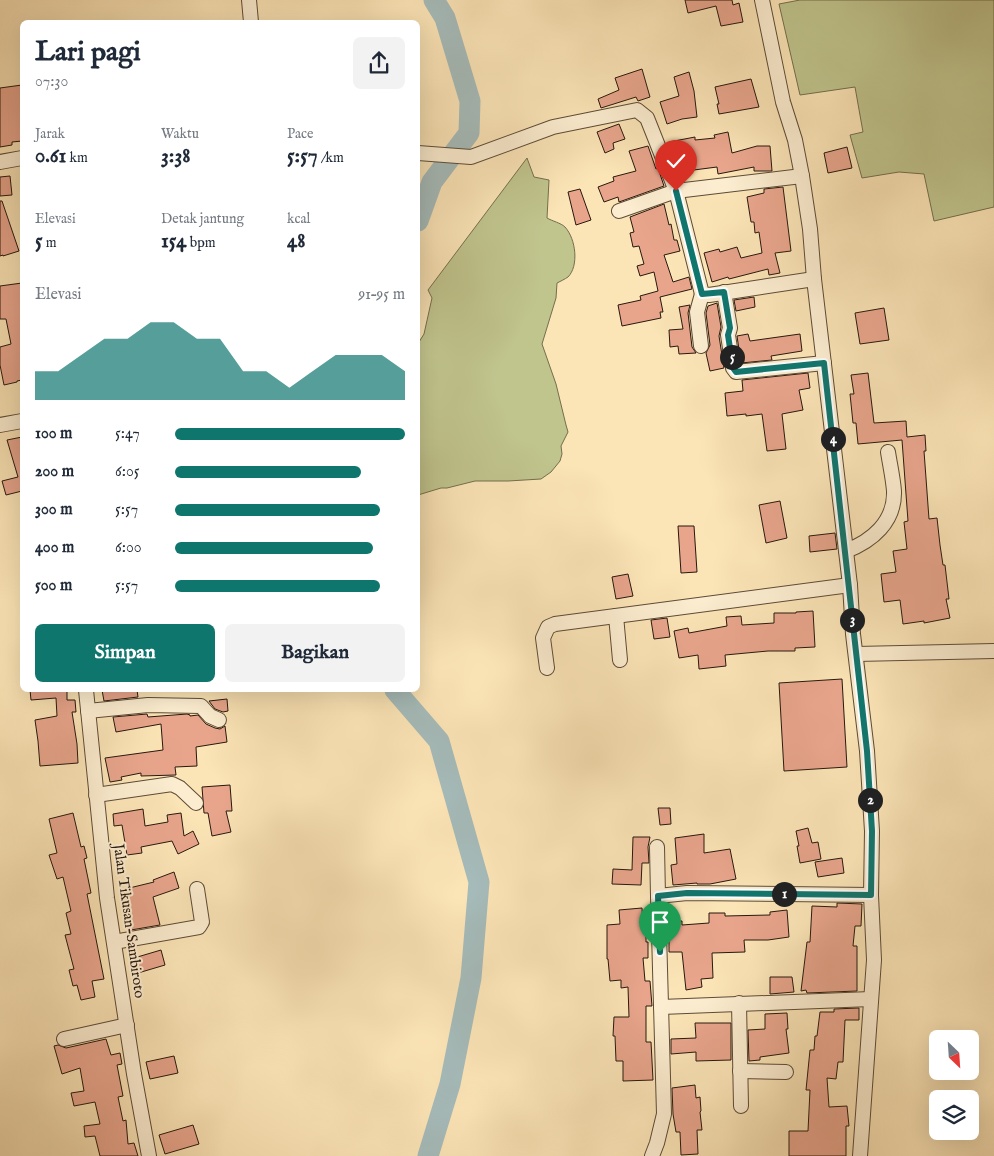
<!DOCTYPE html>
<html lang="id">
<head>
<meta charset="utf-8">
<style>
  body { margin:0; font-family:"IM FELL English",serif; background:#f2f2f3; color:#1f2937; height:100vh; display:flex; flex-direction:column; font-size:19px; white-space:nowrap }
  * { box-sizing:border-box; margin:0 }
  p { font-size:16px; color:#747a83 }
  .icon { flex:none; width:28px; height:28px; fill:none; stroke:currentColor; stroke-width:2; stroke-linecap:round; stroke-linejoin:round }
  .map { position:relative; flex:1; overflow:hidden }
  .drawer { position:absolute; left:20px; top:20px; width:400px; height:672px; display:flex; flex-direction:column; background:#fff; border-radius:8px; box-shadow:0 5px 20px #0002 }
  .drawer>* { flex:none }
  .needle { width:32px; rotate:155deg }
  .tools { position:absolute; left:929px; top:1030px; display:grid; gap:10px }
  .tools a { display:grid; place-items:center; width:50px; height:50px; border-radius:8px; background:#fff; box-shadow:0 5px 20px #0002; font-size:25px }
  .pin { position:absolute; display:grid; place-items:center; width:42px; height:42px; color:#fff; margin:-51px -21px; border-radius:50% 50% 50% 0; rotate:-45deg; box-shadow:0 0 5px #0007 }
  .pin .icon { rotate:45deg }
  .km { position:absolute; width:25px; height:25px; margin:-12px; border-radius:50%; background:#222; color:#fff; font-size:14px; line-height:25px; text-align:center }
  .round { display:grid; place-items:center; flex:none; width:52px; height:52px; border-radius:8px; background:#f2f2f3 }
  .headline { display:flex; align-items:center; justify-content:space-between; height:85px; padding:0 15px }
  h1 { font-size:28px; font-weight:700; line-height:38px }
  .metrics { display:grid; grid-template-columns:repeat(3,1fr); gap:8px; height:85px; padding:5px 15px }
  .metrics div { display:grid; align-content:center }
  .metrics b { font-size:21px; font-weight:700 }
  .metrics small { font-size:14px; font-weight:400 }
  .metrics p { font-size:14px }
  .chart { height:140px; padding:10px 15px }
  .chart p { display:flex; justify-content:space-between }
  .chart svg { width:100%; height:90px; margin-top:5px; fill:#0f766e; opacity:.7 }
  .button { display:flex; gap:10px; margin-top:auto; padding:10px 15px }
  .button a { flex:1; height:58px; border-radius:8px; background:#0f766e; color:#fff; font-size:20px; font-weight:700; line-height:58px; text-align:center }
  .button a+a { background:#f2f2f3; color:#1f2937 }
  ul { padding:0 15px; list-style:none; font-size:16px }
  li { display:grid; grid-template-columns:80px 60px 1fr; align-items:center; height:38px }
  li i { height:12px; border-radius:6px; background:#0f766e }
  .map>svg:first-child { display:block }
  .green { fill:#c0c48d; stroke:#746e4d }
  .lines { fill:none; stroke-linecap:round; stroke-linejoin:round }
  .river { stroke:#a5bbba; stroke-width:21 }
  .building { fill:#e8a58c; stroke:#27180d }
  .minor-casing { stroke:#5c4b37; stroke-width:16 }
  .minor { stroke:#fcedd0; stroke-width:14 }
  .route-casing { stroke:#fff; stroke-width:10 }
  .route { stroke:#0f766e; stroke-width:6 }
  .labels { text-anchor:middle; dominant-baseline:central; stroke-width:4; stroke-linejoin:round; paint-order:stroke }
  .street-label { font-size:15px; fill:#27180d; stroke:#fcedd0 }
</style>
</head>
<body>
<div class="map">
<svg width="994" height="1156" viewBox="0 0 994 1156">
  <rect width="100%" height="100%" fill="#fbe4b6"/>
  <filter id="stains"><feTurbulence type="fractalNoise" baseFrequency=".004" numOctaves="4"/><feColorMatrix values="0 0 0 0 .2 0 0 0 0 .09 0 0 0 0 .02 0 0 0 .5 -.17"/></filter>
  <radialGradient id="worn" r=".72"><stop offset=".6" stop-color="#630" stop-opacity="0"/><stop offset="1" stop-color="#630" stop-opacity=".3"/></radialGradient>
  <g class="green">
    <polygon points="800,0 994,0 994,207 934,221 924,174 899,172 862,178 850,135 863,132 855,87 800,95 779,4"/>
    <path d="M 527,158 L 534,177 L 549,180 L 547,218 C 552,221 561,223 565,227 C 576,239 579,266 568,277 C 565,279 561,281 557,283 L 556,298 L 542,344 L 556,384 L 566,425 L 568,432 L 561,446 L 562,454 L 560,461 L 551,472 L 541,479 L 508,481 L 475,481 L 447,488 L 441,488 L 418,495 L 418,355 L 419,342 L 424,334 L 432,298 L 428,290 Z"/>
  </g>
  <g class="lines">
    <g class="river">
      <polyline points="418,221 432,182 469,133 470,101 445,18 434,0"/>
      <polyline points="395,690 439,741 479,882 471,978 450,1084 428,1156"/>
    </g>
  </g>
  <g class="building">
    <polygon points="685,0 732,0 733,5 739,3 743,22 721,26 716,6 688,13"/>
    <polygon points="642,69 650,97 638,101 636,97 601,108 598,99 619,90 615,78"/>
    <polygon points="689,72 694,91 697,117 682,119 667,124 660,102 679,96 674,77"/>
    <polygon points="751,79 759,107 719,114 717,104 719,104 715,87"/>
    <polygon points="22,85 22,141 12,142 12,145 0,147 0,88"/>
    <polygon points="619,124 625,139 613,143 614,149 605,153 597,132"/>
    <polygon points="728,132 732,153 757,146 770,146 772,171 754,171 754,167 718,174 717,167 686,171 686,173 679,174 672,156 669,142 695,137 695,140 715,138 714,135"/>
    <polygon points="648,146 656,169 658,168 664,186 619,202 618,197 604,202 598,187 614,181 613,177 636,171 629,151"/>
    <polygon points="847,147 852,168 828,173 824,153"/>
    <polygon points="10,176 12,195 0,196 0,177"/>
    <polygon points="783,187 791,251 775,253 780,273 769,275 768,269 729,279 728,277 712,282 704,253 719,249 720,252 737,247 741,258 762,253 759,232 755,233 754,222 751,222 747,197 764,193 764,189"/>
    <polygon points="580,189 591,220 576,225 568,192"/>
    <polygon points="0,201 2,201 19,251 3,256 3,255 0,256"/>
    <polygon points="664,204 669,225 671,224 674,240 677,240 680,251 664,255 673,282 689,277 692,289 660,297 663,312 660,312 661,318 622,326 618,305 641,300 640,296 658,291 654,272 640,276 637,266 644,264 639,246 633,247 630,233 634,232 630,217"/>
    <polygon points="22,283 22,380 17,381 17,382 4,385 0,365 0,347 11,344 6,319 0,319 0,286"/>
    <polygon points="754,297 755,307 736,311 734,300"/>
    <polygon points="717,303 721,327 719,336 724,368 710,371 706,353 710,345 706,313 708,306"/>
    <polygon points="690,305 688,313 692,347 696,353 679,354 678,346 670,347 669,330 683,329 679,307"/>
    <polygon points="884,308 889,340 860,344 855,313"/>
    <polygon points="748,334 750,341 800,334 802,351 771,356 772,360 741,363 737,336"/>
    <polygon points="808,373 810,388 799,390 803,410 782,414 786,449 767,451 762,414 746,416 746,414 727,416 725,393 743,391 742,380"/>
    <polygon points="868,373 874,423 906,421 907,437 925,435 926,451 924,451 929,519 937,518 940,545 943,565 945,565 949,599 946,599 950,618 924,623 924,621 903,624 900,600 884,602 881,574 896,572 893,551 907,549 904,522 908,521 902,440 858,444 856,423 853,423 850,394 854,394 851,375"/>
    <polygon points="22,437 22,491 6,495 2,481 18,477 7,440"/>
    <polygon points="780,501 787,538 766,543 759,505"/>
    <polygon points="678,526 694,526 697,572 681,573"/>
    <polygon points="835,533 837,549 810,552 809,536"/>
    <polygon points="628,574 633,596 616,599 612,577"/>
    <polygon points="813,611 815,647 795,648 795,651 768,651 725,655 726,666 699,669 698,655 679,658 674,631 688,628 689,633 727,626 726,617 741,616 742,625 774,623 774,613 796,613 796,612"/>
    <polygon points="667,618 670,637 654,639 651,620"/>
    <polygon points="842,679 847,767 784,771 779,683"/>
    <polygon points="30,690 67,690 67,700 75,700 76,712 72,712 77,744 78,763 40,766 38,741 35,720 57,716 56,698 31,700"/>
    <polygon points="102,690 137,690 138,697 104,701"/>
    <polygon points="227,699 228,711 223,712 215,709 209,701"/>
    <polygon points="147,714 148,717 187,714 190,715 190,716 198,715 206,724 215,728 220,729 225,726 227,742 196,747 197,766 175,767 176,775 141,776 141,773 121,777 122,780 110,782 105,758 163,750 161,724 116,732 113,717"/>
    <polygon points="230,785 232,811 226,811 231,832 212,836 208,813 204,813 202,787"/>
    <polygon points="658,808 670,808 671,824 660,825"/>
    <polygon points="143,809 145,826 168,822 167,815 181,813 184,836 193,831 199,844 178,854 172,841 141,847 142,853 127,855 122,825 114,826 113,814"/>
    <polygon points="73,813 81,847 84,846 87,858 84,859 91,893 87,894 104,979 92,981 95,997 81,1000 77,985 73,986 69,970 74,969 65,935 71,934 66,913 71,911 63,877 57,879 49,855 57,853 49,819"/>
    <polygon points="808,828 812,843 818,842 821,859 800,863 797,846 799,846 796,831"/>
    <polygon points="704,834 704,853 730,849 736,879 710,884 697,884 697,883 673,885 671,865 677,864 675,838"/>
    <polygon points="633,837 650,837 648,847 649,863 642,863 641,885 612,884 613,869 632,870"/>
    <polygon points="842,858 844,873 818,877 815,862"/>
    <polygon points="174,872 179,888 153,897 160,925 131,930 121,890 154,882 153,880"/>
    <polygon points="837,903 862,904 861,926 855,926 853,946 857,946 857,991 807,993 806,990 801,991 807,942 810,942 812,906 837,907"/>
    <polygon points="642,908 643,926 646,926 646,942 648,942 648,958 643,958 645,981 650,981 652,1006 646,1006 646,1042 651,1042 653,1080 623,1081 623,1061 616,1061 615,1036 613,1036 614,1017 629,1017 628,987 621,988 621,980 610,981 608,959 607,959 607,925 620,924 619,910"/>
    <polygon points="787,910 789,937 768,940 744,940 745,952 712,953 713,978 701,979 702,987 686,990 682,952 669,952 669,921 682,921 682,925 709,923 709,913 725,913 725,916 770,915 770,912"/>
    <polygon points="161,950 165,965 138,973 134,958"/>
    <polygon points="770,977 792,977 794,992 770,994"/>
    <polygon points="859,1008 859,1020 845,1020 843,1062 838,1062 836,1079 827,1078 829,1107 847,1106 849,1126 846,1126 846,1156 789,1156 789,1131 808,1131 810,1090 806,1090 810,1050 814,1050 815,1036 817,1036 820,1012 834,1012 834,1009"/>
    <polygon points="787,1013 788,1029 786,1029 789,1053 760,1057 760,1060 749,1061 748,1030 765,1029 765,1014"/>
    <polygon points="695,1023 731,1023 731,1060 696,1061 696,1052 671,1054 671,1039 696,1038"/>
    <polygon points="106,1039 111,1055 120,1053 122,1064 117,1065 123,1096 118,1097 123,1121 126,1120 128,1144 134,1143 138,1156 100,1156 95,1136 85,1137 84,1126 100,1124 95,1102 74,1106 71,1093 84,1091 80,1068 62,1074 54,1046 58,1045 66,1048"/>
    <polygon points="174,1056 178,1073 150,1079 146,1062"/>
    <polygon points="695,1085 696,1098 700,1097 701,1111 700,1112 702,1130 697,1130 698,1154 681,1155 680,1132 676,1132 673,1114 672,1088"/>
    <polygon points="193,1125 199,1144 165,1154 159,1135"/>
  </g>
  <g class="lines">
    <defs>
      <g id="minor">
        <polyline points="249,0 251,22"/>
        <polyline points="762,0 783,102 795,140 802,176 810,229 814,279 850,585 853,634 867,751 872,831 871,895 874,960 860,1156"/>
        <polyline points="418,153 471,157 553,127 637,110 647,118 676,191 702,294 709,295 814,279"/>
        <polyline points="0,162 22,158"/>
        <polyline points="619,211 676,191 802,176"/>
        <polyline points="724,292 730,328 728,335 733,368 736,372 824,363"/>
        <polyline points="701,346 697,312 702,294"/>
        <polyline points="0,425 22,421"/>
        <path d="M 846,551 C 872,541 895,522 894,491 C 893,478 890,465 888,452"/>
        <polyline points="616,616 620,660"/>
        <polyline points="856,654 994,651"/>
        <polyline points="547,668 543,638 548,627 555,624 850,585"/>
        <polyline points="86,690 107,898 134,1074 149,1156"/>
        <polyline points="88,711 148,705 201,706 210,716 219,720"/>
        <polyline points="96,795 172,784 180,788 196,803"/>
        <polyline points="657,847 658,896"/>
        <polyline points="114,942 199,927 202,922 197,889"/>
        <polyline points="739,1003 741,1106"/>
        <polyline points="661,1007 871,999"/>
        <polyline points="64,1039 127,1025"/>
        <polyline points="740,1071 786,1072"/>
        <polyline points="652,1156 657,1143 664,1114 658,896 687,893 871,895"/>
      </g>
    </defs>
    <use href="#minor" class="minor-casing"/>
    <use href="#minor" class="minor"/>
  </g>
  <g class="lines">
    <defs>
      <polyline id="route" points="660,952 658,896 687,893 871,895 872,831 867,751 824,363 736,372 733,368 728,335 730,328 724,292 702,294 676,191"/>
    </defs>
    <use href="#route" class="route-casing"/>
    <use href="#route" class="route"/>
  </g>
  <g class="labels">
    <g class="street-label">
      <text transform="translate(129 921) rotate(82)">Jalan Tikusan-Sambiroto</text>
    </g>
  </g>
  <rect width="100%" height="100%" filter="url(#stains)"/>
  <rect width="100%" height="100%" fill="url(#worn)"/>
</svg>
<div class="tools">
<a><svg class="needle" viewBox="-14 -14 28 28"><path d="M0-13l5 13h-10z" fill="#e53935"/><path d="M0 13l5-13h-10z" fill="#747a83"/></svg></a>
<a><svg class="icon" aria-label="layers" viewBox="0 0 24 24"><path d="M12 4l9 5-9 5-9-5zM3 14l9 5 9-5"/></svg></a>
</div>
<div class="pin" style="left:660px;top:952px;background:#1e9e55"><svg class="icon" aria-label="arrive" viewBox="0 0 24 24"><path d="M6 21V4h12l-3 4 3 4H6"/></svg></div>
<div class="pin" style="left:676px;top:191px;background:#d93025"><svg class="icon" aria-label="check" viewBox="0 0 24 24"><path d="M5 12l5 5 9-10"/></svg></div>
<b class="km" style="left:784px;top:894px">1</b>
<b class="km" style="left:870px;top:800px">2</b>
<b class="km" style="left:852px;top:620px">3</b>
<b class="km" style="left:833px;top:439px">4</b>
<b class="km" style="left:732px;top:357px">5</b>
<section class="drawer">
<div class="headline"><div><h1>Lari pagi</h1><p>07:30</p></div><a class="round"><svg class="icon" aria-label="share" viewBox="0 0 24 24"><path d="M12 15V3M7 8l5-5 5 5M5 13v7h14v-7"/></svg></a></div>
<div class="metrics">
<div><p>Jarak</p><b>0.61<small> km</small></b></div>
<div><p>Waktu</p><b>3:38</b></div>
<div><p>Pace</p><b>5:57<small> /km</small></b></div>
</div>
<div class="metrics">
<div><p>Elevasi</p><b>5<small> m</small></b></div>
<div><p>Detak jantung</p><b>154<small> bpm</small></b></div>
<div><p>kcal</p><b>48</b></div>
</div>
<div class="chart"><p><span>Elevasi</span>91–95 m</p>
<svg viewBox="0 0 160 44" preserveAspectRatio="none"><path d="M0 44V30L10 30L20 22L30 14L40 14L50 6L60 6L70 14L80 14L90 30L100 30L110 38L120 30L130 22L140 22L150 22L160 30V44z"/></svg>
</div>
<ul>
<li><b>100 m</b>5:47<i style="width:100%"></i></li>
<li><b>200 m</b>6:05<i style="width:81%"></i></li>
<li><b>300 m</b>5:57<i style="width:89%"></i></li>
<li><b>400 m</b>6:00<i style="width:86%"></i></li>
<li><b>500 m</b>5:57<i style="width:89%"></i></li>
</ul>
<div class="button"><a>Simpan</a><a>Bagikan</a></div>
</section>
</div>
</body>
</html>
